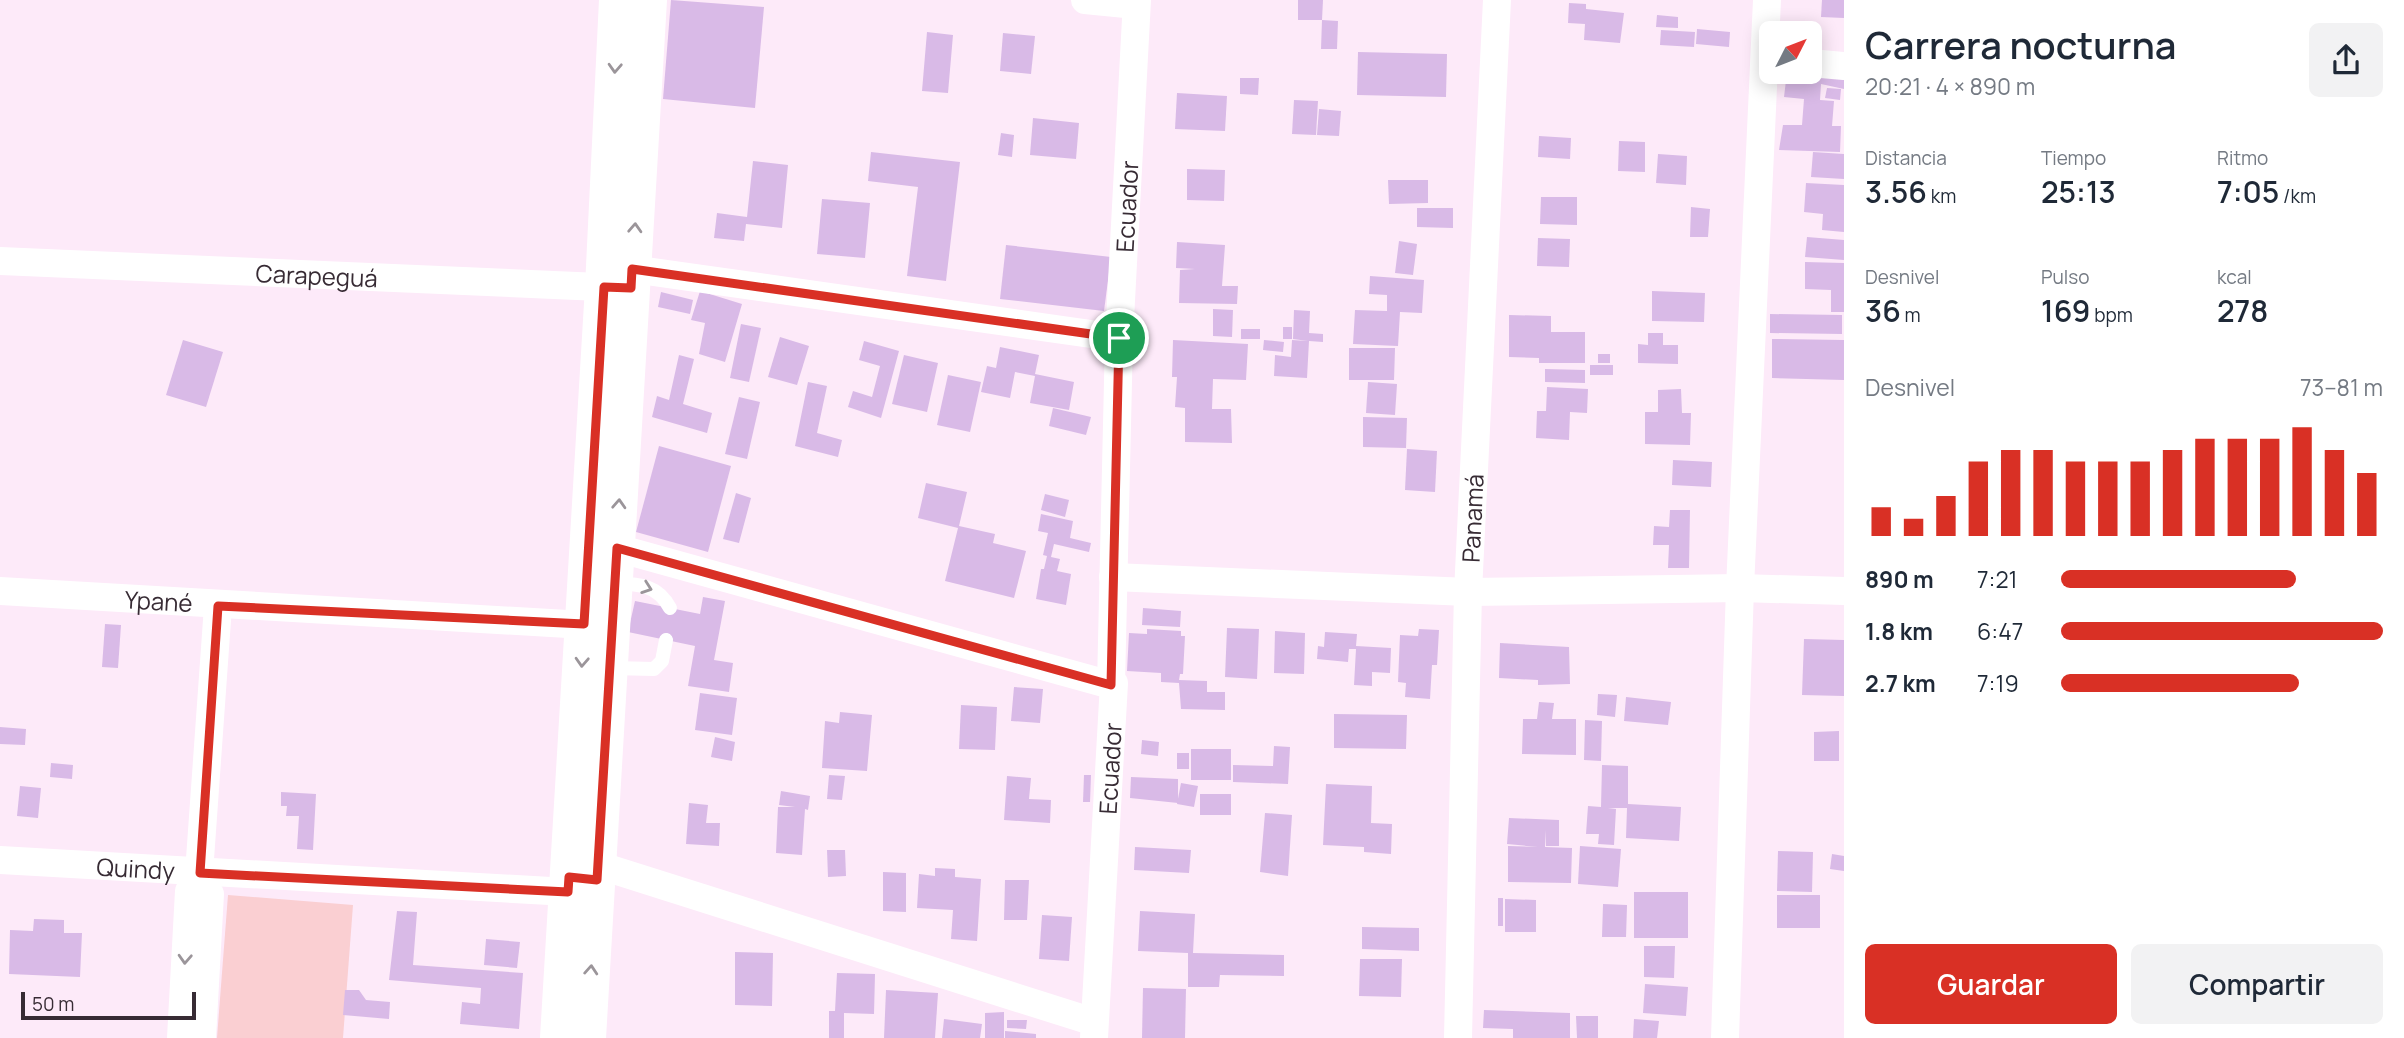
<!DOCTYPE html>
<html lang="es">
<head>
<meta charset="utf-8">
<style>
  body { margin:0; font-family:Manrope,sans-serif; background:#f2f2f3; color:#1f2937; height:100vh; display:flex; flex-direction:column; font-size:26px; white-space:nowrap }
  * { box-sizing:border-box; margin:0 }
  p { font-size:23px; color:#747a83 }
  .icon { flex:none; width:38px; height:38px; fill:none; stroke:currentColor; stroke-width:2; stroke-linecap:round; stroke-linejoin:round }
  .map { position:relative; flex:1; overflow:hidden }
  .drawer { display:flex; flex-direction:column; background:#fff; width:560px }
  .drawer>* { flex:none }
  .needle { width:46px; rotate:48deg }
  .buttons { position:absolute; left:1759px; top:21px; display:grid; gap:14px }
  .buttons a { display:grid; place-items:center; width:63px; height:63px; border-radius:10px; background:#fff; box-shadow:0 4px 18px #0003; font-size:35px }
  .scale { position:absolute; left:21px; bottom:18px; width:175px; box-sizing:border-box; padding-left:7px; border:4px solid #372b34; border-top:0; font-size:19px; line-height:24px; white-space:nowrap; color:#372b34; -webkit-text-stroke:5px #fdeaf9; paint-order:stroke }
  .pin { position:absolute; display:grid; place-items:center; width:60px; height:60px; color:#fff; margin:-30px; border:4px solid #fff; border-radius:50%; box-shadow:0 2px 7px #0007 }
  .round { display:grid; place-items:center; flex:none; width:74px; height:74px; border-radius:10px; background:#f2f2f3 }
  .overview { display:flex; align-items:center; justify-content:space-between; height:119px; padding:0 21px }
  h1 { font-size:38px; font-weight:600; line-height:52px }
  .figures { display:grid; grid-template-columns:repeat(3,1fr); gap:10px; height:119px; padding:7px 21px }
  .figures div { display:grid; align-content:center }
  .figures b { font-size:30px; font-weight:600 }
  .figures small { font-size:19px; font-weight:400 }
  .figures p { font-size:19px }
  .chart { height:196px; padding:14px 21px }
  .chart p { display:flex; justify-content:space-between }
  .chart svg { width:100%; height:126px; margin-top:7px; stroke:#d93025; stroke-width:6 }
  .action { display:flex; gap:14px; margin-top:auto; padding:14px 21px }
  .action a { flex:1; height:80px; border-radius:10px; background:#d93025; color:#fff; font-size:28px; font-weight:600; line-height:80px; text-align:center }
  .action a+a { background:#f2f2f3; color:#1f2937 }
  ul { padding:0 21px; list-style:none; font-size:23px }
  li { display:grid; grid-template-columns:112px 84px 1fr; align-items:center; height:52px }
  li i { height:18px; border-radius:9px; background:#d93025 }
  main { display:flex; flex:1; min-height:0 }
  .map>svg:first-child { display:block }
  .green { fill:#facfd2 }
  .building { fill:#d9bae7 }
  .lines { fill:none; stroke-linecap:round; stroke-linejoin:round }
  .service { stroke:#fff; stroke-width:14 }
  .minor { stroke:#fff; stroke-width:28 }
  .primary { stroke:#fff; stroke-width:38 }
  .oneway { stroke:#9b959a }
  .route-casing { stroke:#fff; stroke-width:14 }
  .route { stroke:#d93025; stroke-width:9 }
  .labels { text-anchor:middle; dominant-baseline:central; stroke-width:6; stroke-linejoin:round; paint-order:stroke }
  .street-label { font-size:24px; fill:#372b34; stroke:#fdeaf9 }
</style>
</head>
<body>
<main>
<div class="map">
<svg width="1844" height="1038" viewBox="0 0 1844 1038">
  <rect width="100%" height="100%" fill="#fdeaf9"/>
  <polygon class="green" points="228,895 353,905 343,1038 217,1038"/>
  <g class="building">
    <polygon points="671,0 764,7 755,108 663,99"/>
    <polygon points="1298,0 1323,0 1322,20 1298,20"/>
    <polygon points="1822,0 1844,0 1844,18 1821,17"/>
    <polygon points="1569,3 1586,4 1586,9 1624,13 1620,43 1584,40 1585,24 1568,23"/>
    <polygon points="1657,15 1678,17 1678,28 1656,27"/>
    <polygon points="1322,20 1338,21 1337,49 1321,49"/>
    <polygon points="1697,29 1730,32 1729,47 1696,44"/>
    <polygon points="1661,30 1695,32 1694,47 1660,45"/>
    <polygon points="927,32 953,35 948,93 922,91"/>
    <polygon points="1003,33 1035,36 1031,74 1000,71"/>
    <polygon points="1358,52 1447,54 1446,97 1357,95"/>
    <polygon points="1787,72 1844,76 1844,89 1821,84 1820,100 1834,101 1832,126 1841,126 1840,152 1779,150 1783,125 1802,125 1804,99 1784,97"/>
    <polygon points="1240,78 1259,78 1258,95 1240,94"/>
    <polygon points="1827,88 1841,89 1840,100 1825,98"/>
    <polygon points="1177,93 1227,96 1225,131 1175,129"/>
    <polygon points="1294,100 1318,101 1316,135 1292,134"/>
    <polygon points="1319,109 1341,111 1339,136 1317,135"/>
    <polygon points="1033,118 1079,123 1076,159 1030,155"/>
    <polygon points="1001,133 1014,135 1012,157 998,155"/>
    <polygon points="1539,136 1571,138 1570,159 1538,157"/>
    <polygon points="1619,141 1645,142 1645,172 1618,171"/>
    <polygon points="871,152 960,162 946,281 907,276 918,187 868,181"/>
    <polygon points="1813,152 1844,154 1844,179 1811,177"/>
    <polygon points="1658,154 1687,156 1686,185 1656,183"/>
    <polygon points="753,161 788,165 782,228 746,224 744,241 714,238 717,213 747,217"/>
    <polygon points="1187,169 1225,170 1224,201 1187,200"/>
    <polygon points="1388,180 1428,180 1428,203 1389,204"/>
    <polygon points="1806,183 1844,185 1844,232 1822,230 1823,214 1804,212"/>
    <polygon points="1541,197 1577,197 1577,225 1540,224"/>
    <polygon points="822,199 870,203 865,258 817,254"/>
    <polygon points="1691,207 1710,209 1708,237 1690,237"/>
    <polygon points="1417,208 1453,208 1453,228 1417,227"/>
    <polygon points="1807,237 1844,240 1844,260 1805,257"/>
    <polygon points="1538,238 1570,239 1569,267 1537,266"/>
    <polygon points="1399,241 1417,244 1413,275 1395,273"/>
    <polygon points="1177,242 1225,245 1222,286 1238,286 1237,304 1179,303 1180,270 1195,269 1176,268"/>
    <polygon points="1006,245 1111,257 1104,311 1000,299"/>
    <polygon points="1805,262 1844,263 1844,312 1831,312 1831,290 1805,289"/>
    <polygon points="1370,276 1424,280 1422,313 1400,312 1398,346 1353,344 1355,310 1387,311 1387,295 1369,294"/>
    <polygon points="700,291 742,304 725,362 699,354 705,323 691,320"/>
    <polygon points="1652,291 1705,293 1704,322 1652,321"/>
    <polygon points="661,292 693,300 690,314 658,307"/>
    <polygon points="1213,309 1233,310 1232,337 1213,336"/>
    <polygon points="1294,310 1310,311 1309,333 1323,334 1323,342 1309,341 1307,378 1274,376 1275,355 1291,357 1292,340 1308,341 1293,339"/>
    <polygon points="1770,314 1842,315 1842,334 1770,333"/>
    <polygon points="1509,315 1551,316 1551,332 1585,332 1585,363 1539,363 1539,358 1509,357"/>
    <polygon points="741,324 761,328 749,382 730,378"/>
    <rect x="1283" y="327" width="9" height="12"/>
    <rect x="1241" y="329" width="19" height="10"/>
    <polygon points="1648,333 1663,333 1663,345 1678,345 1678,364 1638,363 1638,344 1648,345"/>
    <polygon points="780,337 809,346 797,385 768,377"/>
    <polygon points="1772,339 1844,340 1844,380 1772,378"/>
    <polygon points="183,340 223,352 206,407 166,395"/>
    <polygon points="1173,340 1248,344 1246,380 1213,379 1212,409 1231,409 1232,443 1185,442 1185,408 1175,407 1177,377 1172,377"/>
    <polygon points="1264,340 1284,342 1283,352 1263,350"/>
    <polygon points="864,341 899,351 881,418 848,407 853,391 872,397 880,366 859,360"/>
    <polygon points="1000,347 1039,355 1035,374 1074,382 1069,410 1030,403 1035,376 1015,372 1010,398 981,392 987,366 996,368"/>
    <polygon points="1349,348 1395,348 1394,380 1349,380"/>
    <rect x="1598" y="354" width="12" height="9"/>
    <polygon points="679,355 694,359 683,404 712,413 707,433 652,417 657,396 669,400"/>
    <polygon points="904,355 938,363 927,412 892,404"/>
    <rect x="1590" y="365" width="23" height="10"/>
    <polygon points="1545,369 1585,370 1585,383 1545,382"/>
    <polygon points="948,375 981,382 970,432 937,425"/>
    <polygon points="808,382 827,386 817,433 842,440 838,457 795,446"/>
    <polygon points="1368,382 1397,384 1395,415 1366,413"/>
    <polygon points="1547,387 1588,389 1587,413 1570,412 1569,440 1536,438 1537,411 1546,411"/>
    <polygon points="1681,389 1682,413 1691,413 1690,445 1645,444 1645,412 1658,412 1658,390"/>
    <polygon points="739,397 760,402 747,459 725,454"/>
    <polygon points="1053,408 1091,417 1086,435 1049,426"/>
    <polygon points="1363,417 1407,418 1406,448 1363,447"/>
    <polygon points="659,446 731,466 708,552 636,532"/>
    <polygon points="1407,449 1437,451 1435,492 1405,490"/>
    <polygon points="1673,460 1712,462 1711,487 1672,485"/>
    <polygon points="926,483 967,492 959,526 995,534 993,543 1026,551 1014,598 945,581 958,528 918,518"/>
    <polygon points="736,493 751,498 739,543 723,539"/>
    <polygon points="1045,494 1069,500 1065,517 1041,510"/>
    <polygon points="1670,510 1690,510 1689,568 1668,568 1669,545 1653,545 1654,526 1669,527"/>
    <polygon points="1041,514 1073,521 1070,538 1091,543 1089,552 1054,544 1051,557 1060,559 1057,571 1071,574 1066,605 1036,599 1041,569 1044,569 1047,556 1043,555 1048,533 1038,531"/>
    <polygon points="703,597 725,601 714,660 733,663 729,692 688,686 695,646 628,632 635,601 700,614"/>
    <polygon points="1143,608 1181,611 1180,627 1142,625"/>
    <polygon points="105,624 121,625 118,668 102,667"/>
    <polygon points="1227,628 1259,629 1257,679 1225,677"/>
    <polygon points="1147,629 1181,631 1181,636 1185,636 1183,674 1180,674 1179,680 1207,681 1207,692 1225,692 1225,710 1181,709 1179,683 1161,682 1161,673 1127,671 1129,633 1147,634"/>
    <polygon points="1419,629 1439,630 1437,665 1432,665 1430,699 1405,697 1406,683 1398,682 1400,635 1418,636"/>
    <polygon points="1275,631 1305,633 1304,674 1274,673"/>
    <polygon points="1325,632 1357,634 1356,646 1391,648 1390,673 1372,672 1372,686 1354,685 1356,649 1349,649 1348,662 1317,659 1318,646 1324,647"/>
    <polygon points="1804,639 1844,640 1844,696 1802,695"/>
    <polygon points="1500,643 1569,647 1570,684 1538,685 1538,680 1499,678"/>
    <polygon points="1014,687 1043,689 1040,723 1011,721"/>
    <polygon points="700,693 737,698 732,735 695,730"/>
    <polygon points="1598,694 1617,695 1615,717 1597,715"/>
    <polygon points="1626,697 1671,702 1668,725 1624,721"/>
    <polygon points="1539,702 1554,703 1552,719 1576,719 1576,755 1522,754 1523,719 1537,719"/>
    <polygon points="961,705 997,707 995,750 959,749"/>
    <polygon points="840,712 872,715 867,771 822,768 825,721 839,723"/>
    <polygon points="1334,714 1407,715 1406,749 1334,748"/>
    <polygon points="1585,720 1602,721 1601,761 1584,760"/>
    <polygon points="0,727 26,729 25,745 0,744"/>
    <polygon points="1839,731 1839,761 1814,761 1814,732"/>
    <polygon points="715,737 735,742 732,761 711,757"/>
    <polygon points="1142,740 1159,742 1158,756 1141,754"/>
    <polygon points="1274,746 1290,747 1288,784 1233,782 1233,765 1273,766"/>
    <rect x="1191" y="749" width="40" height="31"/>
    <rect x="1177" y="753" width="12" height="16"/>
    <polygon points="51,763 73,765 72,779 50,777"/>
    <polygon points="1602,765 1628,766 1628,804 1681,807 1679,841 1626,838 1627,808 1608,808 1616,809 1614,845 1598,844 1599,834 1586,834 1588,806 1601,807"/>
    <polygon points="829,775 845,776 842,800 827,799"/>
    <polygon points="1084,775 1091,775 1090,802 1083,802"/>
    <polygon points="1007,776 1031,778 1029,799 1051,800 1050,823 1004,820"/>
    <polygon points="1131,777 1178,779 1178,803 1130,798"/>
    <polygon points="1181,783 1198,786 1194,807 1177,804"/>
    <polygon points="1326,784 1372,786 1371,823 1392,824 1391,854 1364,852 1364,847 1323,845"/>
    <polygon points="20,786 41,788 38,818 17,816"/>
    <polygon points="781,791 810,796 808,810 805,809 802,855 776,853 778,807 795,807 779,805"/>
    <polygon points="281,792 316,794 313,850 297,849 299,816 286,816 287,806 281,806"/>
    <rect x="1200" y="794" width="31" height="21"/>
    <polygon points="689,803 708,805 706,823 720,823 719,846 686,844"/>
    <polygon points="1265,813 1292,815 1288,876 1260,872"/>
    <polygon points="1509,818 1559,820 1559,846 1546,846 1546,830 1545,847 1572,848 1571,883 1508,882 1508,846 1538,847 1507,844"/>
    <polygon points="1580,846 1621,849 1618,887 1578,884"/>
    <polygon points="1135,847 1191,850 1189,873 1134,870"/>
    <polygon points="827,850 845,850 846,876 828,877"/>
    <polygon points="1778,851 1813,852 1812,892 1777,891"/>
    <polygon points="1832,854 1844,856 1844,871 1830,869"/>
    <polygon points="935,868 955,869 955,877 981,879 977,941 951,939 953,910 917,908 919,874 935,876"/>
    <polygon points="883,872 906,873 906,912 883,911"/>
    <polygon points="1005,880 1029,880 1027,920 1004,920"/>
    <rect x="1634" y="892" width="54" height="46"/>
    <rect x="1777" y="895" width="43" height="33"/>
    <rect x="1498" y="898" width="5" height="28"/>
    <polygon points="1505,899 1536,900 1536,932 1505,932"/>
    <polygon points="1603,904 1627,905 1626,937 1602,937"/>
    <polygon points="397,911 417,912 413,965 523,973 519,1029 460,1024 462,1002 480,1004 481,988 389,980"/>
    <polygon points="1140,911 1195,914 1193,953 1284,955 1284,976 1220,975 1219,987 1188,987 1188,953 1138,951"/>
    <polygon points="1042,915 1072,917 1069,961 1039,959"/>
    <polygon points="34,919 64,920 64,933 82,933 80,977 9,974 10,930 33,931"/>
    <polygon points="1362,927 1419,928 1419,951 1362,949"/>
    <polygon points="486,939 520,942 517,968 484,965"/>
    <polygon points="1644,946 1675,946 1674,978 1644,977"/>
    <polygon points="735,952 773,953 772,1006 735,1005"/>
    <polygon points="1360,959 1402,959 1401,997 1359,996"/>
    <polygon points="837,973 875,974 874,1014 844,1013 844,1038 829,1038 829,1011 835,1011"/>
    <polygon points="1645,984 1688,987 1686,1016 1643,1013"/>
    <polygon points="1143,988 1186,989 1185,1038 1142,1038"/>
    <polygon points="345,990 359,990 366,1000 390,1002 389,1019 343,1015"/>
    <polygon points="886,990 938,993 935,1038 884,1038"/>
    <polygon points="1484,1010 1570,1013 1570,1038 1513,1038 1513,1029 1483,1028"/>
    <polygon points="1004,1012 1004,1038 985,1038 985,1013"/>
    <polygon points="1576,1016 1598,1016 1598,1038 1577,1038"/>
    <polygon points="944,1019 982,1024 980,1038 942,1038"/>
    <polygon points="1634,1019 1659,1021 1657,1038 1633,1038"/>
    <polygon points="1007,1020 1027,1020 1026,1029 1007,1028"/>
    <polygon points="1005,1031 1036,1034 1036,1038 1005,1038"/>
  </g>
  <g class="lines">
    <g class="service">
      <path d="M 616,583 C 639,584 658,585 670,608"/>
      <polyline points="611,668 654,669 662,661 666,640"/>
    </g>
    <g class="minor">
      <polyline points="1085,0 1136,5"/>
      <polyline points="1810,63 1844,66"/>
      <path id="s1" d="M 0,261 L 623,288"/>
      <polyline points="632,269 1119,338"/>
      <polyline points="617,548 1111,685"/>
      <polyline points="1113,577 1468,592 1740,588 1844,591"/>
      <path id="s2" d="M 0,591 L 602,626"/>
      <path id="s3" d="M 0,860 L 568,892"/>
      <polyline points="598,865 1094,1022"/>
      <polyline points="199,873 210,894 202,1038"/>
      <polyline points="181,1038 189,891 199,873 218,606"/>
      <path id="s4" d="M 1094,1038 L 1114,683 L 1111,685 L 1119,338 L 1137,0"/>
      <path id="s5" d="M 1458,1038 L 1468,592 L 1497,0"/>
      <polyline points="1725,1038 1740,588 1767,0"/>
    </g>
    <g class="primary">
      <polyline points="559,1038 604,287 618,0"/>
      <polyline points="587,1038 648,0"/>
    </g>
  </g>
  <defs><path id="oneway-chevron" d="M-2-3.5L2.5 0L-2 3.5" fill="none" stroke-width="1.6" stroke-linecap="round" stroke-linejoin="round" transform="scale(1.75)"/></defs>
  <g class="oneway">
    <use href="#oneway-chevron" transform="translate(615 68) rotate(93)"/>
    <use href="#oneway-chevron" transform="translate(635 228) rotate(-87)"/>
    <use href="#oneway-chevron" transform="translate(619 504) rotate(-87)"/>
    <use href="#oneway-chevron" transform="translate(647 588) rotate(19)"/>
    <use href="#oneway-chevron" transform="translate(582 662) rotate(93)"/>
    <use href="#oneway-chevron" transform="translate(185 959) rotate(93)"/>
    <use href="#oneway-chevron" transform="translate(591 970) rotate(-86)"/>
  </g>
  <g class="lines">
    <defs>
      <polygon id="route" points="632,269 1119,338 1111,685 617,548 597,880 569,877 568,892 200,873 218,606 584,624 604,287 631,288"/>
    </defs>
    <use href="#route" class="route-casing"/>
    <use href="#route" class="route"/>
  </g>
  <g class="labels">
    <g class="street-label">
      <text stroke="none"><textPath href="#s4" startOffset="838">Ecuador</textPath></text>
      <text stroke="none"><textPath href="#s1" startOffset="317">Carapeguá</textPath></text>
      <text stroke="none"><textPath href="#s5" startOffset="520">Panamá</textPath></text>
      <text stroke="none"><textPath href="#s2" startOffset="159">Ypané</textPath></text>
      <text stroke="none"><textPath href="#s4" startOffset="270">Ecuador</textPath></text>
      <text stroke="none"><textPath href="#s3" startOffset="136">Quindy</textPath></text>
    </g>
  </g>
</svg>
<div class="buttons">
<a><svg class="needle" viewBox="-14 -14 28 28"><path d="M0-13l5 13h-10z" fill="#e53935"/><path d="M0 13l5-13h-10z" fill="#747a83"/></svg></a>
</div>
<div class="scale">50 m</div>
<div class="pin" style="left:1119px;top:338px;background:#1e9e55"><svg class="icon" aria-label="arrive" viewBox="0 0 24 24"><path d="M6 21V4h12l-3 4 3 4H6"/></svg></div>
</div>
<section class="drawer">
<div class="overview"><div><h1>Carrera nocturna</h1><p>20:21 · 4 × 890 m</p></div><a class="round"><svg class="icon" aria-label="share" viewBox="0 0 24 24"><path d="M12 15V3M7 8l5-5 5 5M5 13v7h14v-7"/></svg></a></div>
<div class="figures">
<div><p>Distancia</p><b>3.56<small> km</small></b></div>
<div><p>Tiempo</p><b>25:13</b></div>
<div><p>Ritmo</p><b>7:05<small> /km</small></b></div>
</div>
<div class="figures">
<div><p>Desnivel</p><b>36<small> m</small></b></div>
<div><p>Pulso</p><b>169<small> bpm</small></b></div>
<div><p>kcal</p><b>278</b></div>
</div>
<div class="chart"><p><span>Desnivel</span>73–81 m</p>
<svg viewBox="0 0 160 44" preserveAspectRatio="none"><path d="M5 44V34M15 44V38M25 44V30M35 44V18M45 44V14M55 44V14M65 44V18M75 44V18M85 44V18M95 44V14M105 44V10M115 44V10M125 44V10M135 44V6M145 44V14M155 44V22"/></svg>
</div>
<ul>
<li><b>890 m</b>7:21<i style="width:73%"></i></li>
<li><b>1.8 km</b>6:47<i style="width:100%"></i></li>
<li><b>2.7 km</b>7:19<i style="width:74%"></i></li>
</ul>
<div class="action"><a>Guardar</a><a>Compartir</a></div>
</section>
</main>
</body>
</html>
